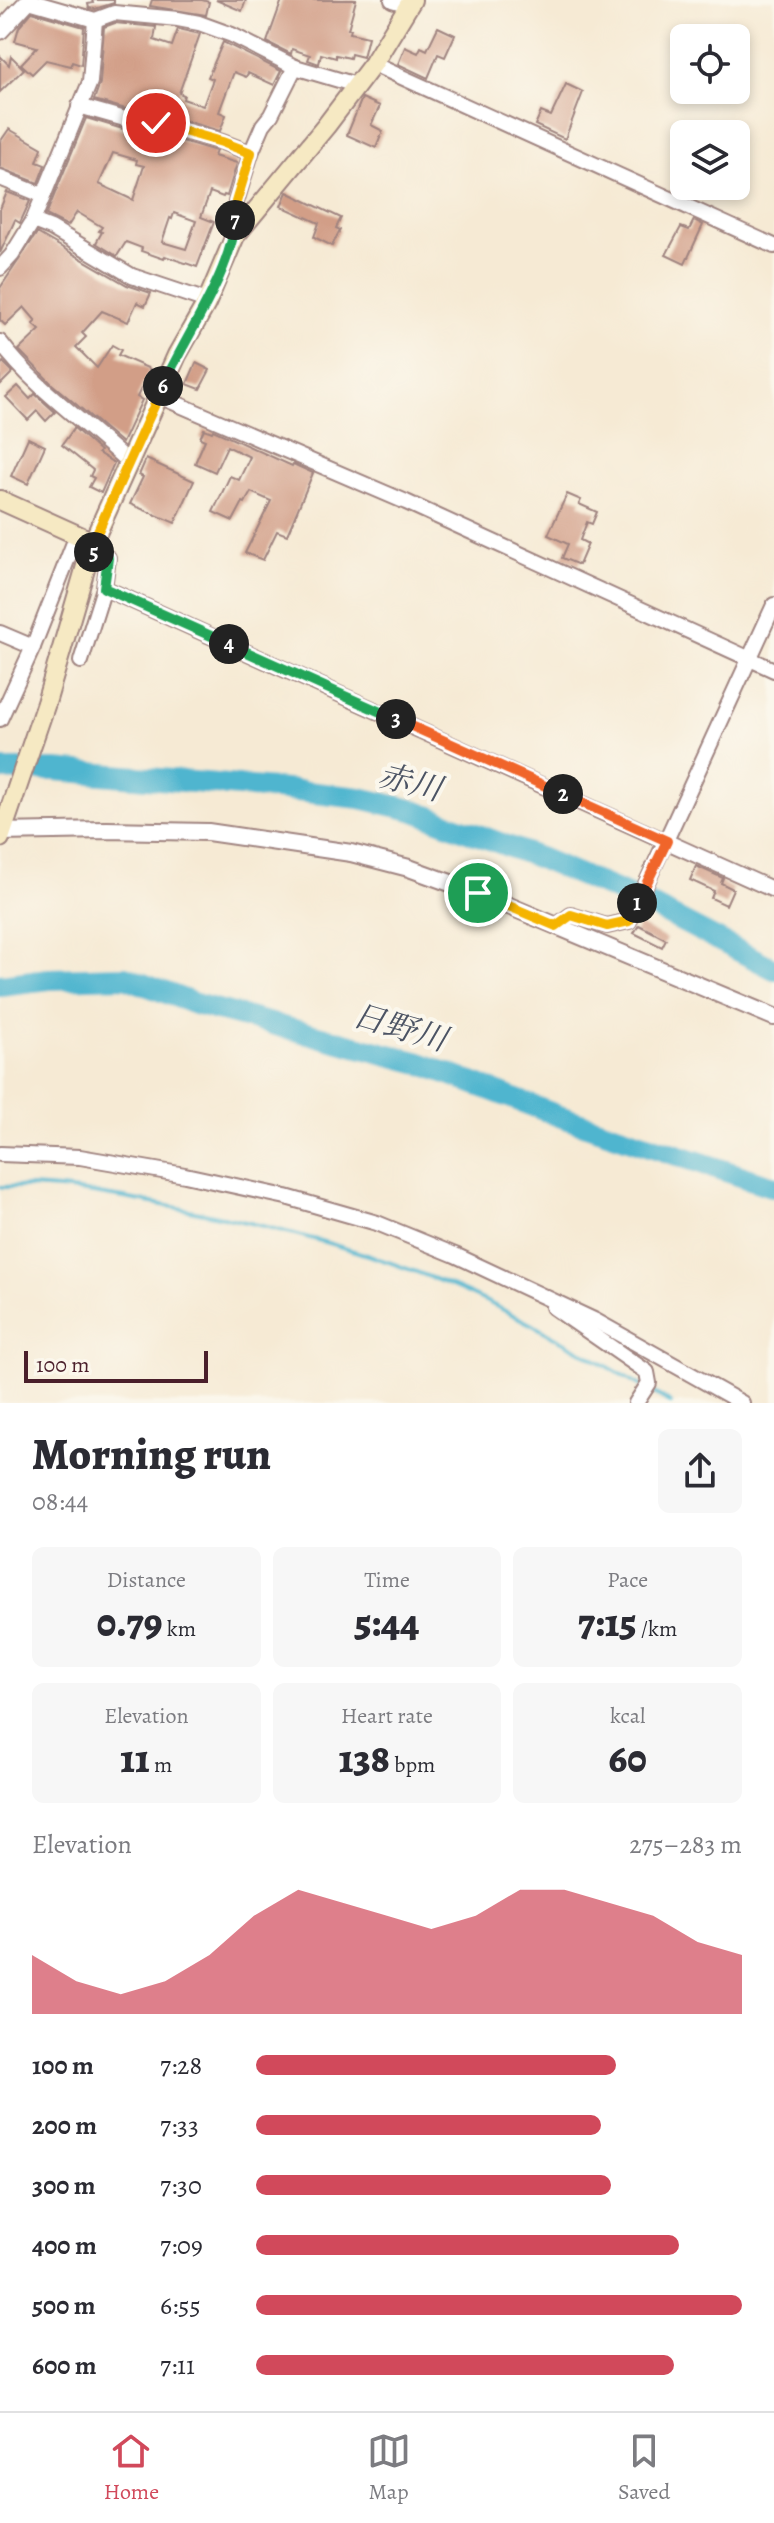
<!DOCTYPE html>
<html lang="en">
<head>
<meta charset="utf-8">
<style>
  body { margin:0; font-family:Alegreya,"Noto Serif JP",serif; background:#f7f7f7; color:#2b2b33; height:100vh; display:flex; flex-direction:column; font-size:30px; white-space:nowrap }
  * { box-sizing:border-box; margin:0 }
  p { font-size:26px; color:#7c7c81 }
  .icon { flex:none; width:44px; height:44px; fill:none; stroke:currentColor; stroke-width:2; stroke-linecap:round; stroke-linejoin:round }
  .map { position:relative; height:1403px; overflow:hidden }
  .sheet { display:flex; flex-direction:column; background:#fff; flex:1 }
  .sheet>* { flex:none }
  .controls { position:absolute; left:670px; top:24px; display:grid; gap:16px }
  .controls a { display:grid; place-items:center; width:80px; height:80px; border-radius:12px; background:#fff; box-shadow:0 4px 12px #0003; font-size:40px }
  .scale { position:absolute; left:24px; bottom:20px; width:184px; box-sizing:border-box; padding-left:8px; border:4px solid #4a1f2b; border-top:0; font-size:22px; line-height:28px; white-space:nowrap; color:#4a1f2b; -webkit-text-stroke:6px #fbf7ec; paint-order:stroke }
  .pin { position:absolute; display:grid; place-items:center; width:68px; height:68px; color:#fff; margin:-34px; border:4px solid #fff; border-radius:50%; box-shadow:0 2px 8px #0007 }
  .km { position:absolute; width:40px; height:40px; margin:-20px; border-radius:50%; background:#222; color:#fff; font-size:22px; line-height:40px; text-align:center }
  .round { display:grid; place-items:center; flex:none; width:84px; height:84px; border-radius:12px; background:#f7f7f7 }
  .overview { display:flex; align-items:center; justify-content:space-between; height:136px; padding:0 32px }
  h1 { font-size:44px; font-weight:800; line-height:60px }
  .metrics { display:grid; grid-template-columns:repeat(3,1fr); gap:12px; height:136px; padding:8px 32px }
  .metrics div { display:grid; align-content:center; border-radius:12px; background:#f7f7f7; text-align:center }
  .metrics b { font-size:40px; font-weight:800 }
  .metrics small { font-size:22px; font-weight:400 }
  .metrics p { font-size:22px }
  .chart { height:224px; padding:16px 32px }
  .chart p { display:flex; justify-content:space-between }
  .chart svg { width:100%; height:144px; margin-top:8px; fill:#d1495b; opacity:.7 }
  ul { padding:0 32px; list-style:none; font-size:26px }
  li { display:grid; grid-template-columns:128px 96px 1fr; align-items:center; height:60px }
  li i { height:20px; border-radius:10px; background:#d1495b }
  .tab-bar { display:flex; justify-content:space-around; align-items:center; height:112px; border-top:2px solid #e1e1e2; background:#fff; font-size:22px; color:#7c7c81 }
  .tab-bar a { display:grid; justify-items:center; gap:4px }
  .tab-bar .current { color:#d1495b }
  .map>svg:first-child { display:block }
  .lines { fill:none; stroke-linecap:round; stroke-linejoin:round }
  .stream { stroke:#50b5cf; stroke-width:4 }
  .river { stroke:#50b5cf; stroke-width:22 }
  .building { fill:#d29e87; fill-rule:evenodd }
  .minor-casing { stroke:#a08480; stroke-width:18 }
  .tertiary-casing { stroke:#a08480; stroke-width:20 }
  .secondary-casing { stroke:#a08480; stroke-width:22 }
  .minor { stroke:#fff; stroke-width:14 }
  .tertiary { stroke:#fff; stroke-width:16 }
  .secondary { stroke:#f6e9c3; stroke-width:18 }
  .split-1-casing { stroke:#fff; stroke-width:16 }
  .split-2-casing { stroke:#fff; stroke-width:16 }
  .split-3-casing { stroke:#fff; stroke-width:16 }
  .split-4-casing { stroke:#fff; stroke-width:16 }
  .split-5-casing { stroke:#fff; stroke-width:16 }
  .split-6-casing { stroke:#fff; stroke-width:16 }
  .split-7-casing { stroke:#fff; stroke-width:16 }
  .split-8-casing { stroke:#fff; stroke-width:16 }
  .split-1 { stroke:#f5b400; stroke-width:10 }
  .split-2 { stroke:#f0652b; stroke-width:10 }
  .split-3 { stroke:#f0652b; stroke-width:10 }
  .split-4 { stroke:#22a559; stroke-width:10 }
  .split-5 { stroke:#22a559; stroke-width:10 }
  .split-6 { stroke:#f5b400; stroke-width:10 }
  .split-7 { stroke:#22a559; stroke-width:10 }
  .split-8 { stroke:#f5b400; stroke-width:10 }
  .labels { text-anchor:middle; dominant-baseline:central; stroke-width:8; stroke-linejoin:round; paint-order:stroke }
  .water-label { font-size:32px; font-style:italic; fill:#4c5464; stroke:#fbf7ec }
</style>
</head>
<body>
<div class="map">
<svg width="774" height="1403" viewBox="0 0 774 1403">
  <rect width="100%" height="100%" fill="#fbf7ec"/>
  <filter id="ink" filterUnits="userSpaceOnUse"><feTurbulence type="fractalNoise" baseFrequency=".0125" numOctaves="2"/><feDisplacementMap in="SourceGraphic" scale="16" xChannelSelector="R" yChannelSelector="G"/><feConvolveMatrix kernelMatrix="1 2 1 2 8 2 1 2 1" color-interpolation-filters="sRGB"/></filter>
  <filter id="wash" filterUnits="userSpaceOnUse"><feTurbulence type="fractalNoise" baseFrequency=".006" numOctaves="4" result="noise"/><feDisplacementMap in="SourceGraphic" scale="32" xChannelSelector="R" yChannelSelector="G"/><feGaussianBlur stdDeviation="1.8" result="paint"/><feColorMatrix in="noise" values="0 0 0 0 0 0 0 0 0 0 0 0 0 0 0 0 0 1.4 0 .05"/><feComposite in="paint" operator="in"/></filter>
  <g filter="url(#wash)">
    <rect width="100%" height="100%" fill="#f6ead4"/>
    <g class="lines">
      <g class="stream">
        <path d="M 0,1187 C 57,1185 113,1196 168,1206 C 270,1225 375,1251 470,1294 C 529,1321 585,1353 641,1386"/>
        <polyline points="649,1390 671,1403"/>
      </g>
      <g class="river">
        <polyline points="0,770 56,770 297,791 360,798 412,810 539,858 648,904 774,969"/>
        <polyline points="0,985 49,979 125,977 195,1004 420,1063 559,1116 774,1187"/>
      </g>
    </g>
    <g id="blocks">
      <g class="building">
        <polygon points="92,0 114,0 114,3 95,9 89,8 88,4 93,3"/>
        <polygon points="152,0 202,0 209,2 206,15 150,6"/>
        <polygon points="216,0 246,0 242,11"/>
        <polygon points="282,0 356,0 348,29 351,29 350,33 368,37 363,57 351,54 350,58 336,55 336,58 321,54 319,64 308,60 310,55 292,49 291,54 267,42"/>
        <polygon points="32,12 84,27 81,65 72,62 71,66 46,60 32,74 21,64 37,47 15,41 19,27"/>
        <polygon points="115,23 156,27 154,40 172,46 178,29 200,34 179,93 184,95 183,99 203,106 213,79 208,77 223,42 281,71 274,85 248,73 246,77 234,72 219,112 226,115 220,131 158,113 140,113 94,100 100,83 104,27"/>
        <polygon points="438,27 455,35 445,57 438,54 428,78 398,64 405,47 418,53 421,47 427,50"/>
        <polygon points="0,56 9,65 11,56 24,69 0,92"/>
        <polygon points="566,84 583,92 565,139 535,125 541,112 551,116"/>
        <polygon points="362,98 380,106 371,125 383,131 376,148 347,135"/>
        <path d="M 86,118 L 136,133 L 155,133 L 216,151 L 214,156 L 237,163 L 227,196 L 224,195 L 223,197 L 210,192 L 201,217 L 214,222 L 197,267 L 165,256 L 164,259 L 141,251 L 142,248 L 126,242 L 117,256 L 96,243 L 102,232 L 99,231 L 102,227 L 77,212 L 68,226 L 46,215 ZM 113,153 L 137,160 L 136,164 L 144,166 L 133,200 L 99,184 ZM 174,213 L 196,221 L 186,249 L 162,242 L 170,218 L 172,219 Z"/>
        <polygon points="9,129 42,148 37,162 45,165 38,183 0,168 0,142"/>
        <polygon points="7,192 30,201 20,223 15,220 0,253 0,209"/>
        <polygon points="287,192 341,218 336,228 340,230 332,246 314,237 319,223 281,206"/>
        <polygon points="694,220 703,225 685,264 666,255 681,227 689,230"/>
        <polygon points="37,233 127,285 151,293 145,306 137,302 128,322 102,311 82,333 86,337 76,347 97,368 112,345 121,350 118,355 150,369 137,397 142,400 122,443 52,384 19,350 40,330 33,324 36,321 24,307 5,325 0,320 0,288"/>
        <polygon points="3,362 13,372 0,385 0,366"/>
        <polygon points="196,363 210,370 200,389 187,384"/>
        <polygon points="18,386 30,399 35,394 55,412 46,421 37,411 28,420 6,397"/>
        <polygon points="74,428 100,451 98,453 114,463 101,493 89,487 94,478 90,476 93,470 62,445"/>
        <polygon points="204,429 212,432 213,430 292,466 293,464 313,473 287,535 277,531 263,560 245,553 271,501 251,492 245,503 243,502 233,521 213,512 230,476 239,480 250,457 227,446 215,472 195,463 205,440 200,438"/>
        <polygon points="28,438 45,446 28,484 11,476"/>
        <polygon points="146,459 194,481 175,523 130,504 143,477 139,475"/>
        <polygon points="567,494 581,500 579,504 597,512 592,524 587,522 580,540 588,544 579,565 562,558 568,544 548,535"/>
        <polygon points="696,866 723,878 721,883 733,889 726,905 711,898 714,891 690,880"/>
        <polygon points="639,925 666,939 662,947 634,933"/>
      </g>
    </g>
  </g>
  <g filter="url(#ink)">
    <use href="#blocks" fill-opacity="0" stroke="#a08480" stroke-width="2"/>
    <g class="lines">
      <defs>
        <g id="minor">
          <polyline points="392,0 409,5"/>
          <polyline points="29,1 95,20 114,13 178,19 199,23 232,35 295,67 356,85"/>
          <polyline points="373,64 774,246"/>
          <polyline points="79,106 139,123 156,123 222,142 251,153"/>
          <polyline points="0,178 42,195"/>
          <polyline points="33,221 51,228 132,276 198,298 206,304"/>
          <polyline points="235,236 236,202 251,153 263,125 271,115 295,67"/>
          <polyline points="0,268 12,255 33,221 90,82 95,20"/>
          <path d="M 0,342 C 36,390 87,423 130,464"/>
          <polyline points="159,396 406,502 774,670"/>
          <polyline points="104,588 774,890"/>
          <polyline points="0,633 33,647"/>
          <polyline points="81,661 104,588 108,558 90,550"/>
          <polyline points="0,719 33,647 77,535"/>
          <polyline points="556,926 571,915 607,926 629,921 774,605"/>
          <polyline points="0,1154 80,1157 185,1175 286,1197 377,1223 455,1255 596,1321 742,1403"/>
          <polyline points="553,1307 647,1372 649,1383 636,1403"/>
        </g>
        <g id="tertiary">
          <polyline points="0,31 29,0"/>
          <polyline points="0,832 107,830 208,832 351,853 409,868 478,893 774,1017"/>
        </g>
        <g id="secondary">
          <polyline points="0,500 93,542"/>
          <polyline points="0,838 46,703 93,542 177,355 206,304 235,236 326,126 373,64 412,0"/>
        </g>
      </defs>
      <use href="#minor" class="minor-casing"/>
      <use href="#tertiary" class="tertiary-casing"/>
      <use href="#secondary" class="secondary-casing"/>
      <use href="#minor" class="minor"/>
      <use href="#tertiary" class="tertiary"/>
      <use href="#secondary" class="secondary"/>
    </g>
  </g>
  <g class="lines" filter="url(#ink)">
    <defs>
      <polyline id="split-1" points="478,893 556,926 571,915 607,926 629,921 637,903"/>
      <polyline id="split-2" points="563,794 667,841 637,903"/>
      <polyline id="split-3" points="396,719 563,794"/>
      <polyline id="split-4" points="229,644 396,719"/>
      <polyline id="split-5" points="94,552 108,558 104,588 229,644"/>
      <polyline id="split-6" points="94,552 90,550 93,542 163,386"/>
      <path id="split-7" d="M 163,386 C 184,339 233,269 235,220"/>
      <polyline id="split-8" points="156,123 222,142 251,153 236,202 235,220"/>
    </defs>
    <use href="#split-1" class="split-1-casing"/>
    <use href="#split-2" class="split-2-casing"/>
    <use href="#split-3" class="split-3-casing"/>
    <use href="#split-4" class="split-4-casing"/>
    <use href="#split-5" class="split-5-casing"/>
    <use href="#split-6" class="split-6-casing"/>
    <use href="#split-7" class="split-7-casing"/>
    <use href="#split-8" class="split-8-casing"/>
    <use href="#split-1" class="split-1"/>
    <use href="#split-2" class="split-2"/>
    <use href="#split-3" class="split-3"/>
    <use href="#split-4" class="split-4"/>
    <use href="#split-5" class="split-5"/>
    <use href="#split-6" class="split-6"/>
    <use href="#split-7" class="split-7"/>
    <use href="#split-8" class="split-8"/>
  </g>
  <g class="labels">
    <g class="water-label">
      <text transform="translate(410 782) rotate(14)">赤川</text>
      <text transform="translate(400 1027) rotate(16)">日野川</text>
    </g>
  </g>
</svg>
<div class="controls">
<a><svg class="icon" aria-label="locate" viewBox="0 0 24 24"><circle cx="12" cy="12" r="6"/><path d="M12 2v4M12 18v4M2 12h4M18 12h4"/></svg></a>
<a><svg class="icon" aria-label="layers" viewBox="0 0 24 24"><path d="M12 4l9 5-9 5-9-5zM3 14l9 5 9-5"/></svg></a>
</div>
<div class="scale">100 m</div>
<div class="pin" style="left:478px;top:893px;background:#1e9e55"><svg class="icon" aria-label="arrive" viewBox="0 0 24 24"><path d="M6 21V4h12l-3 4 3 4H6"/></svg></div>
<div class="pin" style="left:156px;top:123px;background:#d93025"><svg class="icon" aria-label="check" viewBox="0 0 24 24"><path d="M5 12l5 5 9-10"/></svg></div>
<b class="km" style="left:637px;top:903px">1</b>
<b class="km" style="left:563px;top:794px">2</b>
<b class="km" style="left:396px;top:719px">3</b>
<b class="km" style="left:229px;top:644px">4</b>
<b class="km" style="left:94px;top:552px">5</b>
<b class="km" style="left:163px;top:386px">6</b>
<b class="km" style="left:235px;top:220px">7</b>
</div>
<section class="sheet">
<div class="overview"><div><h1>Morning run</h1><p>08:44</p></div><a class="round"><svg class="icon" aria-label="share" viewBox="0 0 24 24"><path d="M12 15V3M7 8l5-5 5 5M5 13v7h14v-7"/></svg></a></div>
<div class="metrics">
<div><p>Distance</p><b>0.79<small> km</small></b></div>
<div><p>Time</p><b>5:44</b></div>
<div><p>Pace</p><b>7:15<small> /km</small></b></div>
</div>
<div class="metrics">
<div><p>Elevation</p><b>11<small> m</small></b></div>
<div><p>Heart rate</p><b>138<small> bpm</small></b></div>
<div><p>kcal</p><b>60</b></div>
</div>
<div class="chart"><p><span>Elevation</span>275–283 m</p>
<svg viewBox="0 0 160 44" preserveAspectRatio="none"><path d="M0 44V26L10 34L20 38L30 34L40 26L50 14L60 6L70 10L80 14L90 18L100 14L110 6L120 6L130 10L140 14L150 22L160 26V44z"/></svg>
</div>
<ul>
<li><b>100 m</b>7:28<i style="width:74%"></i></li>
<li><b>200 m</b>7:33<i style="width:71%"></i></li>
<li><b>300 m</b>7:30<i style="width:73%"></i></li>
<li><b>400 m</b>7:09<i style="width:87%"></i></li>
<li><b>500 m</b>6:55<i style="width:100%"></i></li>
<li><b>600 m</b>7:11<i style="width:86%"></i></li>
</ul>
</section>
<nav class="tab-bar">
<a class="current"><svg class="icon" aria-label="home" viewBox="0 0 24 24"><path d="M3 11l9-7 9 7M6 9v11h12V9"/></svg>Home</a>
<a><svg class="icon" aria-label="map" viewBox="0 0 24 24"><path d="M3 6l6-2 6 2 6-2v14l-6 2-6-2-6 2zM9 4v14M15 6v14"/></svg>Map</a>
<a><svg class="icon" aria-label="saved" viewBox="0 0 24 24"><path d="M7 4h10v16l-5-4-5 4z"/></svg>Saved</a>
</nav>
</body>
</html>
